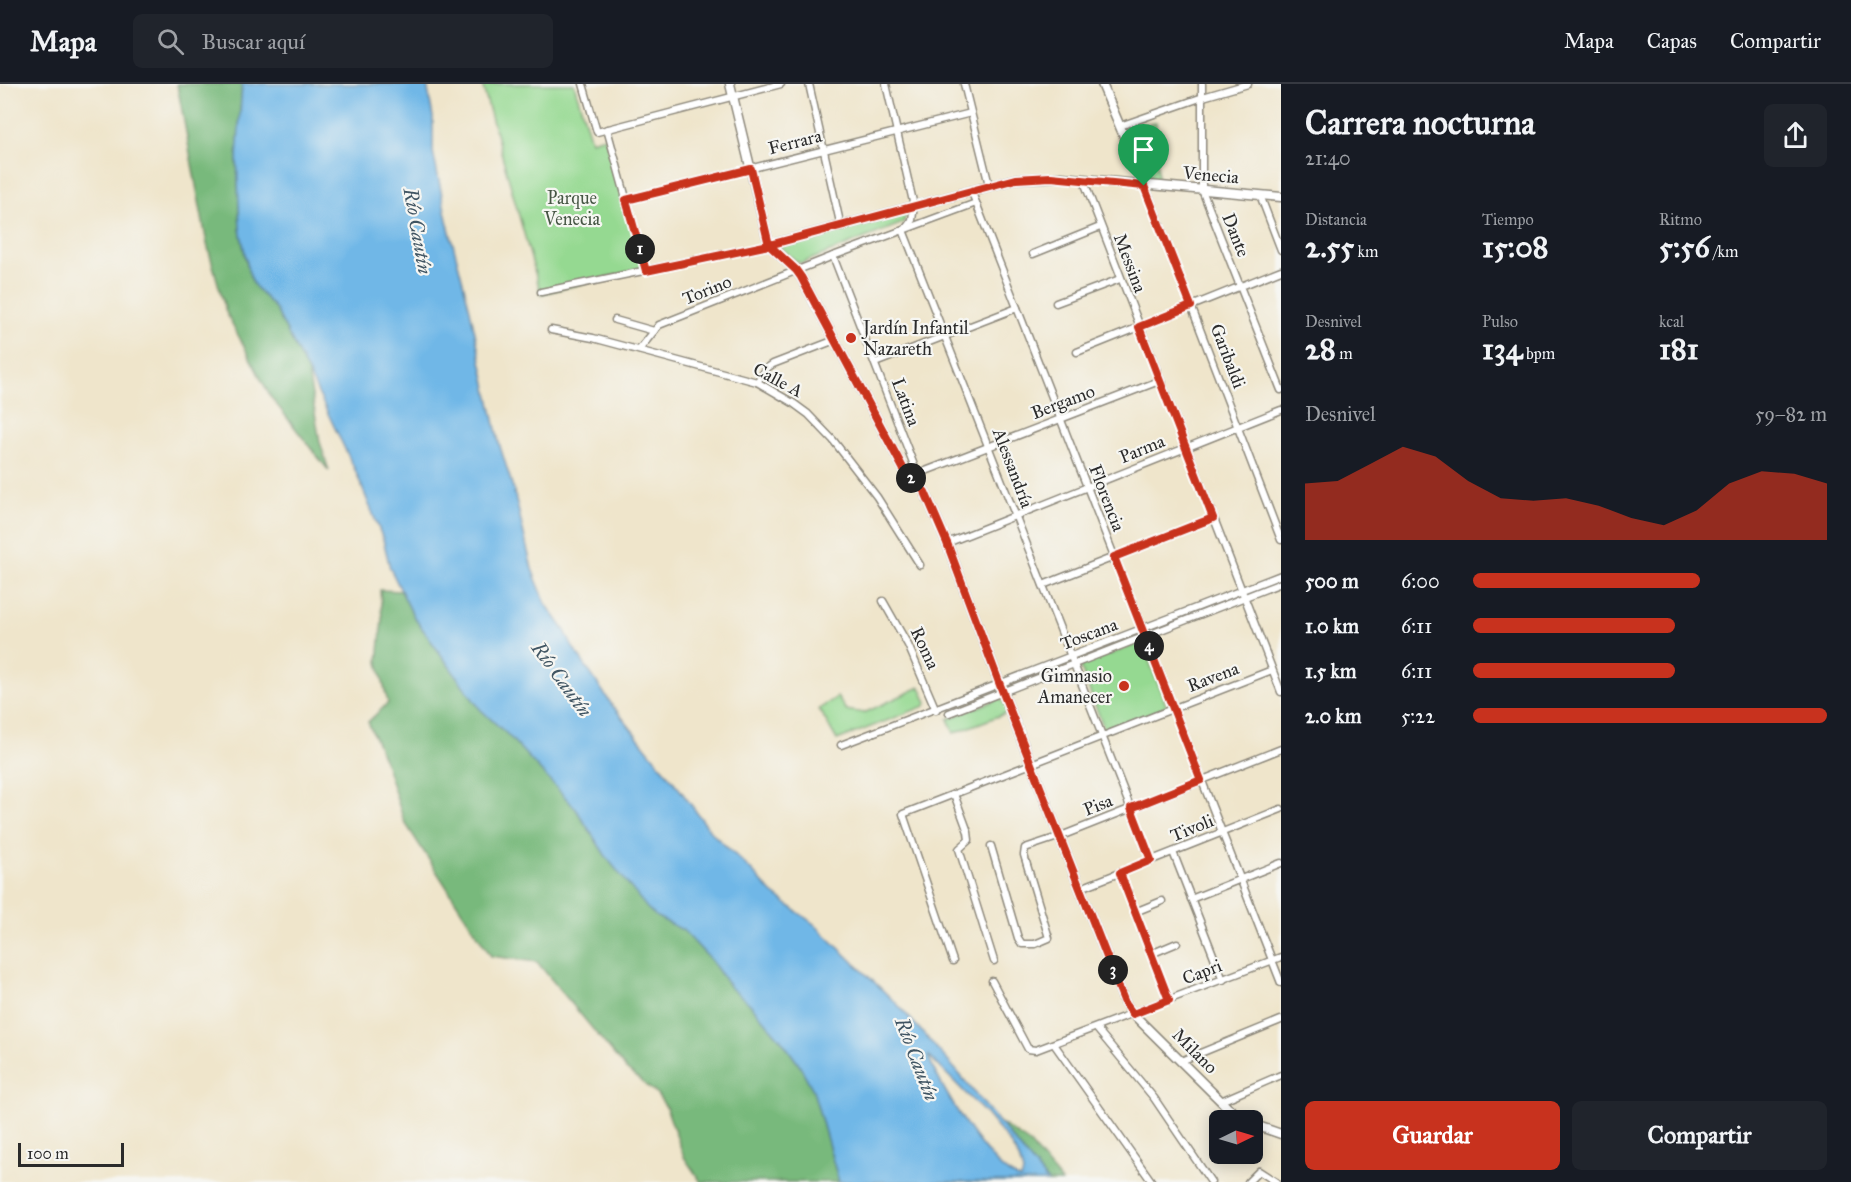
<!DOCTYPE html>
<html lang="es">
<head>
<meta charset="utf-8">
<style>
  body { margin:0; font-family:"IM FELL Great Primer",serif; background:#20242c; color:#f1f3f6; height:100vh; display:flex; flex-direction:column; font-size:22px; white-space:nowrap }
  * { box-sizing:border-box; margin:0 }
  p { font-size:20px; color:#9ea1a6 }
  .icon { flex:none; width:33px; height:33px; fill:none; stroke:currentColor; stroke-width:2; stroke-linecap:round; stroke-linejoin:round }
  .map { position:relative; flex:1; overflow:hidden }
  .drawer { display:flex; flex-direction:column; background:#171b24; width:570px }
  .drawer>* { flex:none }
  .needle { width:39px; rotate:85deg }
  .fabs { position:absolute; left:1209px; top:1026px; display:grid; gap:12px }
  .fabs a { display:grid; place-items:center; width:54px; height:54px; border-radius:9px; background:#171b24; box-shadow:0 3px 15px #0003; font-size:30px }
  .scale { position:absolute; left:18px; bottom:15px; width:106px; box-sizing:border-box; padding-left:6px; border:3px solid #2b2b2b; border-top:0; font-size:16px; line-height:21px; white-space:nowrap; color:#2b2b2b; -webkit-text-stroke:4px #f6f6f2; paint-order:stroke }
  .pin { position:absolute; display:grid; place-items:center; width:51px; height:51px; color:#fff; margin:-62px -26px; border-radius:50% 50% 50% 0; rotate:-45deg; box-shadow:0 0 6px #0007 }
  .pin .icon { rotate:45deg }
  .km { position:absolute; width:30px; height:30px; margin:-15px; border-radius:50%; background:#222; color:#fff; font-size:16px; line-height:30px; text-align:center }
  .round { display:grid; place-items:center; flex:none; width:63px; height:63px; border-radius:9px; background:#20242c }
  .overview { display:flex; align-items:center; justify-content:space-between; height:102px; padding:0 24px }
  h1 { font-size:33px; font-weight:800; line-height:45px }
  .stats { display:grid; grid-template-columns:repeat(3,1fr); gap:9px; height:102px; padding:6px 24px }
  .stats div { display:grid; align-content:center }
  .stats b { font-size:30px; font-weight:800 }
  .stats small { font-size:16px; font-weight:400 }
  .stats p { font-size:16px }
  .chart { height:168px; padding:12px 24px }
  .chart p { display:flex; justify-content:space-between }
  .chart svg { width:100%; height:108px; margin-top:6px; fill:#c8321e; opacity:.7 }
  .primary-button { display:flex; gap:12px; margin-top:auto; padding:12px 24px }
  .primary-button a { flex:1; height:69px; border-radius:9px; background:#c8321e; color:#fff; font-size:24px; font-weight:800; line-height:69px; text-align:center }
  .primary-button a+a { background:#20242c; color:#f1f3f6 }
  ul { padding:0 24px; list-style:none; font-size:20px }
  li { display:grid; grid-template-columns:96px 72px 1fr; align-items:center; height:45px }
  li i { height:15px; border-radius:8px; background:#c8321e }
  header { display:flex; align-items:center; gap:36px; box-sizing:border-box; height:84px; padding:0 30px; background:#171b24; border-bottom:2px solid #363941 }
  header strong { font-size:28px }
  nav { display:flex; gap:33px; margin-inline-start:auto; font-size:21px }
  .search { width:420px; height:54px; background:#20242c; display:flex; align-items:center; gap:15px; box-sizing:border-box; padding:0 21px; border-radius:9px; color:#9ea1a6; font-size:22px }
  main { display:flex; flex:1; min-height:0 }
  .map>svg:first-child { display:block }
  .green { fill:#95d991; stroke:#60825e; stroke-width:1.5 }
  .forest { fill:#78b97b; stroke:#527253; stroke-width:1.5 }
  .water { fill:#70b7e7; stroke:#4e7189; stroke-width:1.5; fill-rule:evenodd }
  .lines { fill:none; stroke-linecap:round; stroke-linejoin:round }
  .street-casing { stroke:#8d887b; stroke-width:9 }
  .secondary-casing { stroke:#8d887b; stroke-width:11 }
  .street { stroke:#fff; stroke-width:6 }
  .secondary { stroke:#fff; stroke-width:8 }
  .route-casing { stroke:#fff; stroke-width:12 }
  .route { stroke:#c8321e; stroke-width:8 }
  .poi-dot { fill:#c8321e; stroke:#f6f6f2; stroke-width:2 }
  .labels { text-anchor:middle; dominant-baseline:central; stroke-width:4.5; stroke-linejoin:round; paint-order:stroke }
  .street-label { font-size:18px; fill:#2b2b2b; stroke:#f6f6f2 }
  .park-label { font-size:18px; fill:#465644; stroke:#f6f6f2 }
  .poi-label { font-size:18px; fill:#2b2b2b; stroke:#f6f6f2; text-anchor:start }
  .water-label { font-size:20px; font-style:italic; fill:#405563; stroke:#f6f6f2 }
</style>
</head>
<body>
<header>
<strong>Mapa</strong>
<div class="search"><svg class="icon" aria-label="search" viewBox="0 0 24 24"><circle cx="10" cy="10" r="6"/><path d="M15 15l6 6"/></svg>Buscar aquí</div>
<nav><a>Mapa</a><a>Capas</a><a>Compartir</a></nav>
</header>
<main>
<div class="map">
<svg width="1281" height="1098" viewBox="0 0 1281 1098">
  <rect width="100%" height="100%" fill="#f6f6f2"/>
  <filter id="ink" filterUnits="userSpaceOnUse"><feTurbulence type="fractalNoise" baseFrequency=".0167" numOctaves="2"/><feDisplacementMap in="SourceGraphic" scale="12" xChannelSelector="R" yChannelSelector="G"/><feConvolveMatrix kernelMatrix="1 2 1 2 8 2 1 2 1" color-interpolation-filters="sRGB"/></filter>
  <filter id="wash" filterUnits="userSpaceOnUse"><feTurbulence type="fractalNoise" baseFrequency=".008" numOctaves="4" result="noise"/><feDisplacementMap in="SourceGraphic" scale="24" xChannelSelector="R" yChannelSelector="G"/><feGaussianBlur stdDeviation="1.35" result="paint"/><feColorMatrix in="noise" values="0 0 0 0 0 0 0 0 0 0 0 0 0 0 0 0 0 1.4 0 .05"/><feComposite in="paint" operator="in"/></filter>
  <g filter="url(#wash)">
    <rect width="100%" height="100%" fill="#efe5cb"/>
    <g class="green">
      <polygon points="482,0 574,0 591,57 605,53 643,181 640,185 541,210"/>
      <polygon points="1156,38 1158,95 1150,94 1133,46"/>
      <polygon points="908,126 903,139 802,179 797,178 778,161"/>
      <polygon points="1142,558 1167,623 1105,647 1080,582"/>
      <polygon points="920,603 927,619 925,622 837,656 819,625 837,613 846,626 864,629"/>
      <polygon points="1001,614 1009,628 954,649 948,635"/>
    </g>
    <g class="forest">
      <polygon points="177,0 242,0 237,73 240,145 246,177 252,197 275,224 308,288 320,358 329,387 270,312 226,228 207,160"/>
      <polygon points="380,506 401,507 414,533 480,625 508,651 576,725 607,774 657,833 683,846 711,876 730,903 749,919 783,958 800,982 813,1006 839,1098 701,1098 684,1073 666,1023 657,1010 626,985 537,878 491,872 404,737 384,675 368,638 388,619 378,578 382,536"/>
      <polygon points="999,1038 1028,1058 1062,1098 1048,1098"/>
    </g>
    <path class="water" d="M 242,0 L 427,0 L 433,33 L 433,68 L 447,136 L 470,226 L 499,359 L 514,407 L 532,485 L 546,520 L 565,547 L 572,562 L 612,621 L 681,707 L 711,748 L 752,787 L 772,809 L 814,840 L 899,922 L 956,986 L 1048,1098 L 839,1098 L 813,1006 L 800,982 L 783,958 L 749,919 L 730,903 L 711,876 L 683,846 L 657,833 L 647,824 L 607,774 L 576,725 L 508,651 L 480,625 L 414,533 L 390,484 L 383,455 L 355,386 L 308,288 L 275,224 L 254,201 L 249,189 L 240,145 L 237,73 ZM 928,971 L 987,1031 L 1009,1058 L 1019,1074 L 1023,1088 L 1021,1095 C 990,1088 938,1000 928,971 Z"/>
  </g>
  <g filter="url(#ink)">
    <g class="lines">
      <defs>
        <g id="street">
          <polyline points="583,0 597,48 781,0"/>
          <polyline points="809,0 841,143"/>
          <polyline points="886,0 914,122 912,136 906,144"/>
          <polyline points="964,0 989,101"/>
          <polyline points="1202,0 1202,106 1281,306"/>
          <polyline points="1120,42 1203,13 1248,0"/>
          <polyline points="607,45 646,187"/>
          <polyline points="1083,95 1281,608"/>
          <polyline points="1145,102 1281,456"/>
          <polyline points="971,106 1281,899"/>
          <polyline points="1260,111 1281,166"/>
          <polyline points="626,116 971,29"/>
          <polyline points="903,146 1151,776"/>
          <polyline points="1033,170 1100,143"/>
          <polyline points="833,172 922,402"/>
          <polyline points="541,208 769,161"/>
          <polyline points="1056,219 1120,195"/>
          <polyline points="615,236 654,247"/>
          <polyline points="551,246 593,254 757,298 793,319 808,330 833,356 877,413 920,481"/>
          <polyline points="639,266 659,241 833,172 976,119"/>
          <polyline points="1077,268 1281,186"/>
          <polyline points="875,279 1017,224"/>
          <polyline points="757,298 767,284 773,280 835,256"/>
          <polyline points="910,393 1159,297"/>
          <polyline points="947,459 1281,326"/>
          <polyline points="1043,501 1213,434"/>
          <polyline points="883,517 908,561 936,626"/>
          <polyline points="949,629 1281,499"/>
          <polyline points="841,661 1281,491"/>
          <polyline points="954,710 968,748 969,756 959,765 994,877"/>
          <polyline points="991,762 1018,854 1022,860 1035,860 1049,854 1024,771 1025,764 1061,752 1281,665"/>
          <polyline points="1173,768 1223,896"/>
          <polyline points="1120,789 1169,916"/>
          <polyline points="1081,804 1281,725"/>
          <polyline points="1191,815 1281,779"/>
          <polyline points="1135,828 1162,817"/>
          <polyline points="1151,870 1177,859"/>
          <polyline points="953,877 903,730 1272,586"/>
          <polyline points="992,897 1028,965 1036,966 1281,873"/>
          <polyline points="1096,944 1154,1014 1211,1098"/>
          <polyline points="1054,960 1152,1098"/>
          <polyline points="1181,977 1281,936"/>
          <polyline points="1221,1017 1281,991"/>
          <polyline points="1248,1098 1259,1087 1276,1098"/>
        </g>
        <g id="secondary">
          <polyline points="730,0 769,161 796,186 801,193 903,384 925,408 947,459 1000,601 1125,919 1133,930 1228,1024 1245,1036"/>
          <polyline points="1102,0 1145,102"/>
          <polyline points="769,161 1016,95 1062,93 1281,113"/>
          <polyline points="1252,1040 1281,1050"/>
        </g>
      </defs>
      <use href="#street" class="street-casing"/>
      <use href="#secondary" class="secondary-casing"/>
      <use href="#street" class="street"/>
      <use href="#secondary" class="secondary"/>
    </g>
  </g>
  <g class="lines" filter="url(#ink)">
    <defs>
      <polyline id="route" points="1144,102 1051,93 1016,95 769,161 646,187 626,116 751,85 769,161 796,186 801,193 903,384 925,408 947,459 1000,601 1125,919 1133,930 1169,916 1120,789 1151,776 1131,724 1201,696 1114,473 1213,434 1139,243 1191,222 1144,102"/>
    </defs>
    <use href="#route" class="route-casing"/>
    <use href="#route" class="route"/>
  </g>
  <g class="poi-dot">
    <circle cx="851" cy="254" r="6"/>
    <circle cx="1124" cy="602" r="6"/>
  </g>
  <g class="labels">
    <g class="street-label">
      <text transform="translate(795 58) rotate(-14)">Ferrara</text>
      <text transform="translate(1211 91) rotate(5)">Venecia</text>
      <text transform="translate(1236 151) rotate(68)">Dante</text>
      <text transform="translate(1130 179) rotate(69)">Messina</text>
      <text transform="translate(707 206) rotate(-22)">Torino</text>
      <text transform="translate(1228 272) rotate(69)">Garibaldi</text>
      <text transform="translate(778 296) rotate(28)">Calle A</text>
      <text transform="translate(906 318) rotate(69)">Latina</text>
      <text transform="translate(1063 318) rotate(-21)">Bergamo</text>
      <text transform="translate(1142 365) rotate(-22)">Parma</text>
      <text transform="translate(1013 384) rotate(69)">Alessandría</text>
      <text transform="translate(1107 414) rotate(69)">Florencia</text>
      <text transform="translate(1089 550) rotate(-21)">Toscana</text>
      <text transform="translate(925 564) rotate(65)">Roma</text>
      <text transform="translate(1213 593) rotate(-21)">Ravena</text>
      <text transform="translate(1098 721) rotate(-22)">Pisa</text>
      <text transform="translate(1192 744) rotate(-22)">Tivoli</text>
      <text transform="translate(1202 888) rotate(-21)">Capri</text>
      <text transform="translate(1195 967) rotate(45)">Milano</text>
    </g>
    <g class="park-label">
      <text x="572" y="114">Parque<tspan x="572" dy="21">Venecia</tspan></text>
    </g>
    <g class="poi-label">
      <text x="863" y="244">Jardín Infantil<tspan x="863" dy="21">Nazareth</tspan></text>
      <text x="1112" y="592" text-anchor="end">Gimnasio<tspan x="1112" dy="21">Amanecer</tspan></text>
    </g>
    <g class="water-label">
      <text transform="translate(418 147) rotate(80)">Río Cautín</text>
      <text transform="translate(562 595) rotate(54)">Río Cautín</text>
      <text transform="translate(917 975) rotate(69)">Río Cautín</text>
    </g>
  </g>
</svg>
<div class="fabs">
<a><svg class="needle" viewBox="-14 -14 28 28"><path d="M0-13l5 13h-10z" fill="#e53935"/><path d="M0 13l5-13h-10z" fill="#9ea1a6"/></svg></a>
</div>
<div class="scale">100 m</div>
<div class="pin" style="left:1144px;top:102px;background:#1e9e55"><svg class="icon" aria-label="arrive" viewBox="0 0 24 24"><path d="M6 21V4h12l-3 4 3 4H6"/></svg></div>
<b class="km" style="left:640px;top:165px">1</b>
<b class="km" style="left:911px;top:394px">2</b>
<b class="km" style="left:1113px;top:886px">3</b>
<b class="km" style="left:1149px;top:562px">4</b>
</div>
<section class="drawer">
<div class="overview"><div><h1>Carrera nocturna</h1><p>21:40</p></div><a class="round"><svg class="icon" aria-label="share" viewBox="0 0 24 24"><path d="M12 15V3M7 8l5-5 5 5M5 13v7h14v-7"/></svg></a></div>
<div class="stats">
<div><p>Distancia</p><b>2.55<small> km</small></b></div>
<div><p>Tiempo</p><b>15:08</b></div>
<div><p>Ritmo</p><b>5:56<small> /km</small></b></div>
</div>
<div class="stats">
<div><p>Desnivel</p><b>28<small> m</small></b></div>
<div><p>Pulso</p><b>134<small> bpm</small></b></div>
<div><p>kcal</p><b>181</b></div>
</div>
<div class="chart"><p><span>Desnivel</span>59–82 m</p>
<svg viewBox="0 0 160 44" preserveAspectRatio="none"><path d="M0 44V21L10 20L20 13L30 6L40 10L50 20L60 27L70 28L80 27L90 30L100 35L110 38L120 32L130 21L140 16L150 17L160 21V44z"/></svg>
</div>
<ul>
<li><b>500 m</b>6:00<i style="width:64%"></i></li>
<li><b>1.0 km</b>6:11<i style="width:57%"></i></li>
<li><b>1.5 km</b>6:11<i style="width:57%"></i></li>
<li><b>2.0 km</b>5:22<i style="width:100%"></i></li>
</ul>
<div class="primary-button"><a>Guardar</a><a>Compartir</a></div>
</section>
</main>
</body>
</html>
